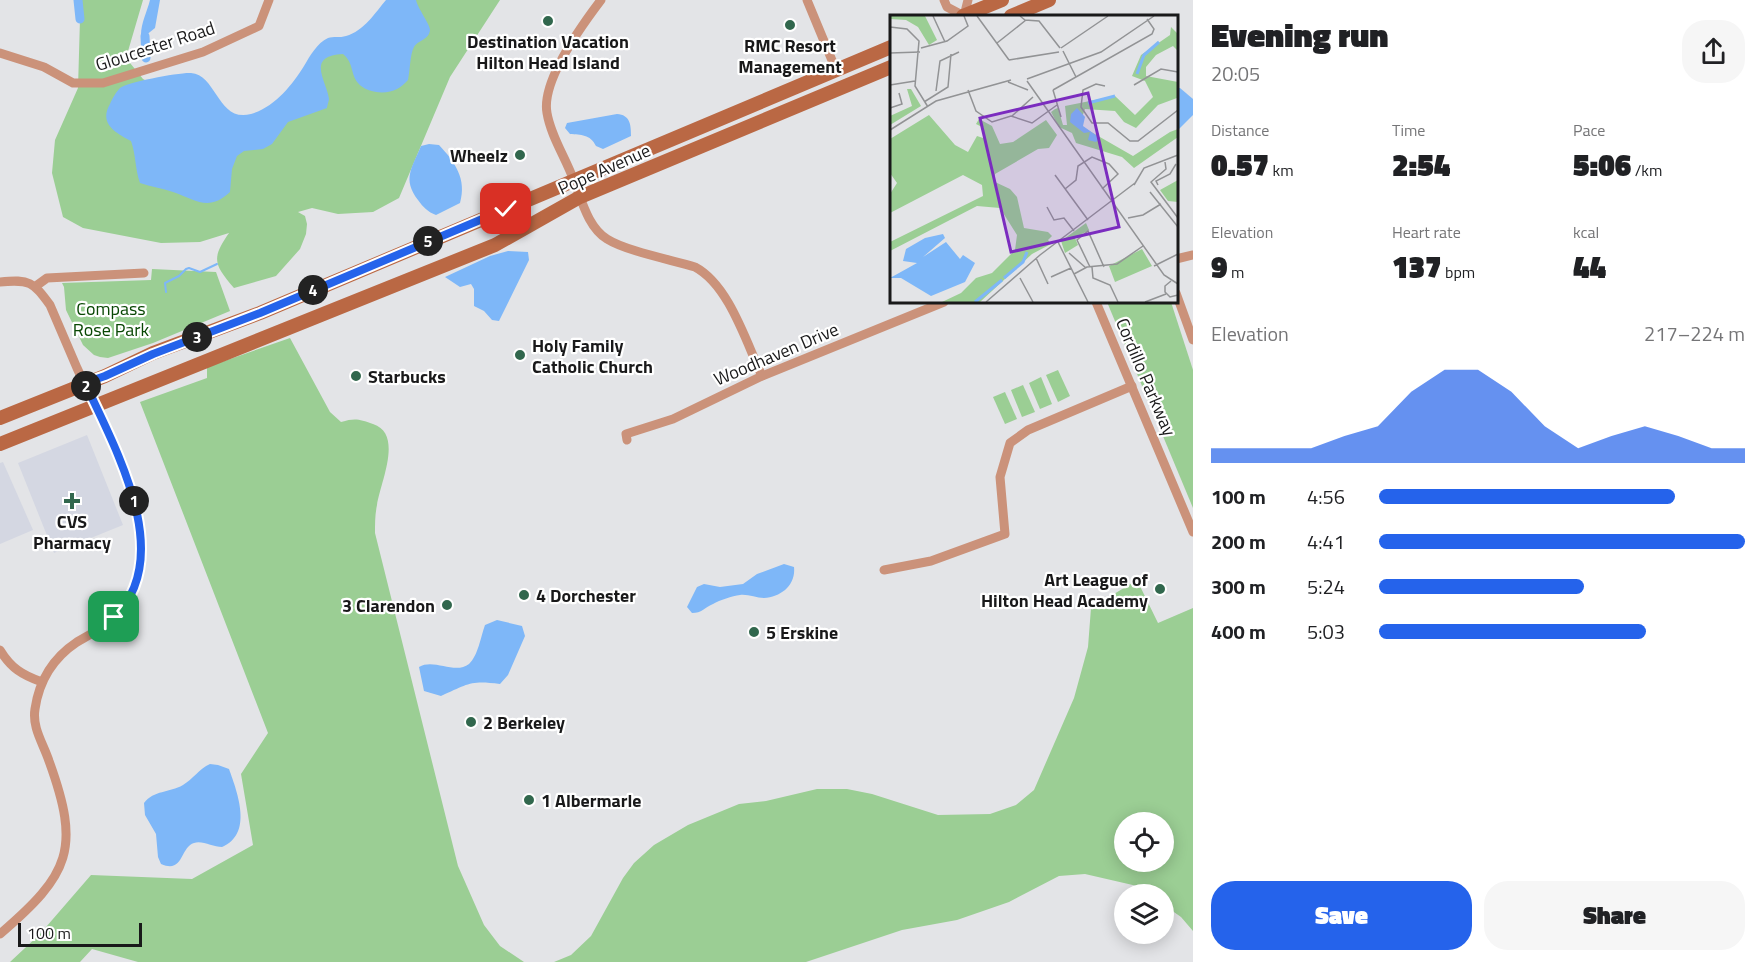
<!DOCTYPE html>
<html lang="en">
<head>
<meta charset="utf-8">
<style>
  body { margin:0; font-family:"Titillium Web",sans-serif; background:#f6f6f6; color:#202124; height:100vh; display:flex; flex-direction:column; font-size:22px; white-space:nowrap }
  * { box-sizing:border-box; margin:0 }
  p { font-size:20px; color:#757577 }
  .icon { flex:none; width:33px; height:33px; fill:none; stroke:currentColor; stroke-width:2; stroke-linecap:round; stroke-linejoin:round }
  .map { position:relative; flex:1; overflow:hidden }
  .drawer { display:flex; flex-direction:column; background:#fff; width:570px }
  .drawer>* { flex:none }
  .fabs { position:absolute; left:1114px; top:812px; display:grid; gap:12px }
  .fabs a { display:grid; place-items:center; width:60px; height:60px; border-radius:50%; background:#fff; box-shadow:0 3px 15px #0003; font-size:30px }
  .scale { position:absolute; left:18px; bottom:15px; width:124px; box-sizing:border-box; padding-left:6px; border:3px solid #19191a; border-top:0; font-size:16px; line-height:21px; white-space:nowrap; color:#19191a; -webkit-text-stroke:4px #fff; paint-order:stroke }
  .pin { position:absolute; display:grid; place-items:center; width:51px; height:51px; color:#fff; margin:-26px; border-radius:12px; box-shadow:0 3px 9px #0006 }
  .km { position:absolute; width:30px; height:30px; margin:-15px; border-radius:50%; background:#222; color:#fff; font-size:16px; line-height:30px; text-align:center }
  .round { display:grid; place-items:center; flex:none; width:63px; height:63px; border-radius:24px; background:#f6f6f6 }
  .head { display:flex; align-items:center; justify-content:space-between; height:102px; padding:0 18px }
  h1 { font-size:33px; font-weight:800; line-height:45px }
  .metrics { display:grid; grid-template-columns:repeat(3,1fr); gap:9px; height:102px; padding:6px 18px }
  .metrics div { display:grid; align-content:center }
  .metrics b { font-size:30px; font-weight:800 }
  .metrics small { font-size:16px; font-weight:400 }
  .metrics p { font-size:16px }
  .chart { height:168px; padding:12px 18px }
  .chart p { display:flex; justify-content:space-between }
  .chart svg { width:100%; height:108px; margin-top:6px; fill:#2563eb; opacity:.7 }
  .action { display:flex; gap:12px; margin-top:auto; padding:12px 18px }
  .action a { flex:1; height:69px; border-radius:24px; background:#2563eb; color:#fff; font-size:24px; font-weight:800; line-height:69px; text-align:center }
  .action a+a { background:#f6f6f6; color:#202124 }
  ul { padding:0 18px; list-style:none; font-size:20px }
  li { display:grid; grid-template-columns:96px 72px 1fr; align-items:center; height:45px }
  li i { height:15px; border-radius:8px; background:#2563eb }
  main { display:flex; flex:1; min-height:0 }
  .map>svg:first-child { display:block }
  .built { fill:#d4d7e2 }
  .green { fill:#9bce94; fill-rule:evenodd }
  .water { fill:#7eb7f8 }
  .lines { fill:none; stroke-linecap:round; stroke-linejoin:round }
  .stream { stroke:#7eb7f8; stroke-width:2 }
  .canal { stroke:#7eb7f8; stroke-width:9 }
  .street { stroke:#cb927a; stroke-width:9 }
  .secondary { stroke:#ba6844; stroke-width:14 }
  .route-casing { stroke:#fff; stroke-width:12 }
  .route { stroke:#2563eb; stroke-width:8 }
  .poi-dot { fill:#31674d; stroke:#fff; stroke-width:2 }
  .labels { text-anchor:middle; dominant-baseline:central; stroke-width:4.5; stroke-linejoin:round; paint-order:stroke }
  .poi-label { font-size:18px; font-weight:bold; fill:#19191a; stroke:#fff; text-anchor:start }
  .street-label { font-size:18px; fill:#19191a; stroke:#fff }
  .park-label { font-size:18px; fill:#084703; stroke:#fff }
  .inset-river { fill:none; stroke:#7eb7f8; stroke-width:3 }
  .inset-road { fill:none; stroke:#929395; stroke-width:1.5 }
  .view { fill:#7b2cbf; fill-opacity:0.15; stroke:#7b2cbf; stroke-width:3 }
  .inset-edge { fill:none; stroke:#19191a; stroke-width:3 }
</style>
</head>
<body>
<main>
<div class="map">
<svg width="1193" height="962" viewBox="0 0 1193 962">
  <rect width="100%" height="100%" fill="#e3e4e7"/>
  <g class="built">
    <polygon points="87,435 123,525 54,553 18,463"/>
    <polygon points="3,462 33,530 0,544 0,463"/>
  </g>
  <g class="green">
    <path d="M 78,0 L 143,0 L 126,58 L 143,79 L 254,135 L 322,49 L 371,42 L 391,0 L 500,0 L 450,77 L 399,198 L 373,212 L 338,214 L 312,208 L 298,212 L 305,216 L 307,224 L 306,234 L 300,249 L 276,276 L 234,288 C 214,264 211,259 229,233 L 200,242 L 161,243 L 83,228 L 63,217 L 52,173 L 55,140 L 78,88 L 80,19 Z"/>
    <polygon points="152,269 216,272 230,311 153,343 108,358 100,357 94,355 83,345 66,310 64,287 62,283 151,280"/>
    <polygon points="1107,302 1171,302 1193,370 1193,508"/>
    <path d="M 290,338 L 330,412 L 341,422 C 355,418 359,419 373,424 C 404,434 380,483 377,505 C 375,514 375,524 375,533 L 458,866 L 484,925 L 500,946 L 524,962 L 138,962 L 92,949 L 80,962 L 10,962 L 40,934 L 91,875 L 192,879 L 253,845 L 241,774 L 268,733 L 140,402 L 207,378 L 207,367 Z"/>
    <polygon points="1058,370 1070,396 1058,402 1046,375"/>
    <polygon points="1041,377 1052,404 1040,409 1029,383"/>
    <polygon points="1023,385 1035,412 1022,417 1011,390"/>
    <polygon points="1005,392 1017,419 1005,424 993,397"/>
    <path d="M 1137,580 L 1158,623 L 1193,608 L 1193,931 L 1181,917 L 1164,905 L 1164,894 L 1148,894 L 1137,886 L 1085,874 L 1059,876 L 1009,902 L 957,920 L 902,930 L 806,962 L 554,962 L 571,955 L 591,936 L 623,878 L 634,863 L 654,845 L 688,825 L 739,804 L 766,801 L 817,789 L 847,789 L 872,794 L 938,815 L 990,814 L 1016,805 L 1034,790 L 1074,698 L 1088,647 L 1091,608 ZM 1125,822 L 1164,822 L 1164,861 L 1125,861 Z"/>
  </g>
  <g class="water">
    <path d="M 150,0 L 160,0 L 155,28 L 145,36 L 141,35 C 141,23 147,12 150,0 Z"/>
    <path d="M 386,0 L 416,0 C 418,9 430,24 430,30 C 429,40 418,40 414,47 C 410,54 410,71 408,80 C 405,83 401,87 397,89 C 386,95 366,93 358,83 C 350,73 354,63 343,54 C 305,56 327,81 329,99 C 329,100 327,107 327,108 L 288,122 L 272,144 L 263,149 L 244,151 L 237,156 L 232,169 L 230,192 C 209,212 196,200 173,192 C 162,188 151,187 140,183 C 135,169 136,155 131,141 C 114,132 99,123 110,104 C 112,99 116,92 120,88 C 127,82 181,72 191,73 C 217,75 218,123 251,114 C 275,107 292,85 304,66 C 310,56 317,43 328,38 C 333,36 340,38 346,36 C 364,31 375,13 386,0 Z"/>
    <polygon points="1177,88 1180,88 1193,99 1193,115 1177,131"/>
    <path d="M 617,114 C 630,115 631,124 631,136 L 603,149 L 596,146 C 590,134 581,135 570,134 L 565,128 L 567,123 Z"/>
    <path d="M 429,144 L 439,145 C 455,162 467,179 460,203 L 436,215 C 428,212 423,207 418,200 C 402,179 412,168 421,146 Z"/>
    <polygon points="508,251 528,252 529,260 499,321 492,320 484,311 474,306 474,289 471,284 460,287 445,277 490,256"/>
    <path d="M 784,564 L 794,567 C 796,585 781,597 764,598 C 756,598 748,594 740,595 C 732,596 720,600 713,604 C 704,608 702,613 692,613 L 687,607 L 697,587 L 704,584 L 720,587 L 743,584 L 757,574 Z"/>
    <path d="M 497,620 L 522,626 L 525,636 L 508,675 L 500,684 C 470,680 468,684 441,696 L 424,691 L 419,667 C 434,658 455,675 469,664 C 478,656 481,636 485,625 Z"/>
    <path d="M 210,764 L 218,765 L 229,769 C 238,794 253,834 222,847 C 213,847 202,840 194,843 C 180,847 184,874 161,864 L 158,857 L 156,834 L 145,815 L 144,803 C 154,790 169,793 183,785 C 193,779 199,769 210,764 Z"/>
  </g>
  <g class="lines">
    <polyline class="stream" points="166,292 165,283 179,276 186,269 189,268 200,272 217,264"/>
    <g class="canal">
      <polyline points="78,0 80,19"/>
      <polyline points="145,36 146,58"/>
    </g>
    <g class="street">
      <path d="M 601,0 C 582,25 541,81 547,113 C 551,137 566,158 574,181 C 582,201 588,227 607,239 C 626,251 672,260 695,267 C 729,285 746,342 762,376"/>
      <polyline points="807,0 836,70"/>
      <polyline points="944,0 947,7 964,16"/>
      <polyline points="964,16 968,0"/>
      <polyline points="0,53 44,67 73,83 103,83 203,52 259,26 269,0"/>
      <polyline points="1176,259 1193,255"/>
      <path d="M 0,282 C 30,279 33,282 50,305 C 59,326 68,347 77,368 C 107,433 182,559 111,620 C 101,629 89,635 77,642 C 53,658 39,681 35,709 C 32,728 43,743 49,761 C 81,849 70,874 0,934"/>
      <polyline points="36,286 47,278 144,273"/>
      <polyline points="1176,293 1193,340"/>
      <polyline points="1096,302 1193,532"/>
      <polyline points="627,440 626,434 673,419 762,376 944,302"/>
      <polyline points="884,570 931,561 1005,534 1000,477 1010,443 1028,430 1132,386"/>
      <path d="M 0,650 C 11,668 22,675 42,682"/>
    </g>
    <g class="secondary">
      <polyline points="963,16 1002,0"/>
      <polyline points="1011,16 1049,0"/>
      <polyline points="0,418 105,376 153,353 260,313 891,47"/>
      <polyline points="0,444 495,245 580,197 891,67"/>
    </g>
  </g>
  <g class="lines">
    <defs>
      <path id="route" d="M 114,617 C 177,557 114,446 85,383 L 105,376 L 153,354 L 260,313 L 506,209"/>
    </defs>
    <use href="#route" class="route-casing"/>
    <use href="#route" class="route"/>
  </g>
  <g class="poi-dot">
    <circle cx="548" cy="21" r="6"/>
    <circle cx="790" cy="25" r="6"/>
    <circle cx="520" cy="155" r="6"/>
    <circle cx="520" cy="355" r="6"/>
    <circle cx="356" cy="376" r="6"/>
    <path d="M69 492h6v6h6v6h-6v6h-6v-6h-6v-6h6z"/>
    <circle cx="1160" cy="589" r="6"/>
    <circle cx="524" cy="595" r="6"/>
    <circle cx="447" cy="605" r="6"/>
    <circle cx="754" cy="632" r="6"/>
    <circle cx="471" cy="722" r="6"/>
    <circle cx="529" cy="800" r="6"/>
  </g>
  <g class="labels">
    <g class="poi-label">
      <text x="548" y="41" text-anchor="middle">Destination Vacation<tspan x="548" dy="21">Hilton Head Island</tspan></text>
      <text x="790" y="45" text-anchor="middle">RMC Resort<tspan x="790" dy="21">Management</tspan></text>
      <text x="508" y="155" text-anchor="end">Wheelz</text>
      <text x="532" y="345">Holy Family<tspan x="532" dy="21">Catholic Church</tspan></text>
      <text x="368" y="376">Starbucks</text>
      <text x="72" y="521" text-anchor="middle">CVS<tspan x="72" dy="21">Pharmacy</tspan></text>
      <text x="1148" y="579" text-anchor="end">Art League of<tspan x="1148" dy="21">Hilton Head Academy</tspan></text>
      <text x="536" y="595">4 Dorchester</text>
      <text x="435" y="605" text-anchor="end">3 Clarendon</text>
      <text x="766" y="632">5 Erskine</text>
      <text x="483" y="722">2 Berkeley</text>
      <text x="541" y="800">1 Albermarle</text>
    </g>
    <g class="street-label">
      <text transform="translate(155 46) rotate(-18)">Gloucester Road</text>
      <text transform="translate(604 169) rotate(-24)">Pope Avenue</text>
      <text transform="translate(776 354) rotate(-23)">Woodhaven Drive</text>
      <text transform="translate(1146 377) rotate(67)">Cordillo Parkway</text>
    </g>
    <g class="park-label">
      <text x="111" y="308">Compass<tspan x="111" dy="21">Rose Park</tspan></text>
    </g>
  </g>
  <g transform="translate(890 15)">
    <rect width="288" height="288" fill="#e3e4e7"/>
    <path d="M 0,1 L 35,1 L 47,25 L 39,30 L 28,12 L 16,5 L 0,4 ZM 281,12 L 288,19 L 288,36 L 283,31 L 266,40 L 256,52 L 256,61 L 288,67 L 287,83 L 268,90 L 246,113 L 234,107 L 225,96 L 195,94 L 189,110 L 243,141 L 280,117 L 288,114 L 288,122 L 244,153 L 232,142 L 186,128 L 182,118 L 169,112 L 161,97 L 165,94 L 168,93 L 173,110 L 177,110 L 175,91 L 225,81 L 245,100 L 263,82 L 255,66 L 242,61 L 251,40 L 280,20 ZM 17,74 L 21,74 L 31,91 L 0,110 L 0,101 L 22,91 ZM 39,100 L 65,130 L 78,137 L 87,121 L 93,123 L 94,113 L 86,109 L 89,104 L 102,111 L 110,129 L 123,127 L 156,105 L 167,120 L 159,133 L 148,134 L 105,159 L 105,167 L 120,174 L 127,182 L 134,213 L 158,217 L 162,221 L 158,225 L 161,229 L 142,239 L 90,287 L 52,287 L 71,278 L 86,263 L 102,258 L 125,235 L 127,220 L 110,193 L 87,191 L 0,236 L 0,227 L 93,181 L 92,170 L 73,160 L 0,198 L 0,179 L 7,168 L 0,158 L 0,124 ZM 288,165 L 288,187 L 278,186 L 270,175 ZM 196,208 L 199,215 L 185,223 L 188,230 L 175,238 L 171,226 ZM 252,234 L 262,251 L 225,267 L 219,251 Z" fill="#9bce94"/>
    <path d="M 187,93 L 195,102 L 193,111 L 210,123 L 206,127 L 198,125 L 200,117 L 194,118 L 180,107 L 181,99 ZM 53,219 L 55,223 L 33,242 L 56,227 L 70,244 L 73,240 L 85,248 L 75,267 L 41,281 L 11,263 L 0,263 L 27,248 L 13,246 L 16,234 L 35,223 Z" fill="#7eb7f8"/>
    <path class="inset-river" d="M 247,59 L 254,40 L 269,27M 198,88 L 225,81M 114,263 L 133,247 L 137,237M 85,287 L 112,265"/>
    <path class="inset-road" d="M 43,1 L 55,27M 87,1 L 119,45M 130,1 L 135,5 L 149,6 L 170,33M 0,12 L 17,14 L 29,26 L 25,71 L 38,92M 107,28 L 136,5M 31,33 L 57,26 L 78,11 L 74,1M 171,33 L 218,1M 173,36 L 186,62M 0,38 L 30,37M 119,45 L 169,37M 137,64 L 211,37 L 264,1M 137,66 L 274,260 L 288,269M 118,67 L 138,75M 0,70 L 25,66M 244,70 L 271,54 L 288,57M 215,71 L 206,69 L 193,75 L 191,92 L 202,108 L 218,108 L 240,126 L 248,126 L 288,95M 78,75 L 86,96 L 102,107 L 121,101 L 142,108 L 167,90M 163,75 L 262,19 L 264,14 L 257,4M 163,75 L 171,102M 46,76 L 50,46 L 69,37M 34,87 L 58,72 L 61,39M 0,93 L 12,89 L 9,78M 122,101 L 143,82M 0,115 L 46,86 L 121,65M 275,147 L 276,154 L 261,167 L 288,203M 165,160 L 198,205M 244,170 L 254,153 L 288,140M 268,170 L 266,166 L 280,159 L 286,149M 175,174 L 186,165 L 188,151 L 202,142 L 219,149 L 228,159 L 212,174M 260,177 L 288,212M 157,192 L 164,205 L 174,203 L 184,216M 238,203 L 253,200 L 271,189M 168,227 L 198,287M 179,238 L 196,253M 146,243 L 158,269M 264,251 L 288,239M 200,252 L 187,225 L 198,216 L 214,252M 202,252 L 203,263 L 220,270 L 228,287M 184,259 L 197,252 L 227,249 L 253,231M 161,262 L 181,253M 130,263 L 143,287M 281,266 L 275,271 L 275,277 L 280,282 L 288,280M 96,287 L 150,240 L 245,168M 255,287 L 276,279"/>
    <path class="view" d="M 198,78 L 229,212 L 121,237 L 90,103 Z"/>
    <rect width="288" height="288" class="inset-edge"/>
  </g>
</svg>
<div class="fabs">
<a><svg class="icon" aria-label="locate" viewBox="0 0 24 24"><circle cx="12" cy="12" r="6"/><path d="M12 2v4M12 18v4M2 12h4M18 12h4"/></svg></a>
<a><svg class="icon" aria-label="layers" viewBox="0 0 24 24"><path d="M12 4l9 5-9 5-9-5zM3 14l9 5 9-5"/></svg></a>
</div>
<div class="scale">100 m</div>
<div class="pin" style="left:114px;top:617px;background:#1e9e55"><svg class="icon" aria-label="arrive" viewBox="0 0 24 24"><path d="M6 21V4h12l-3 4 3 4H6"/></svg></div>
<div class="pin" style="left:506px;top:209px;background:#d93025"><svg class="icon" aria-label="check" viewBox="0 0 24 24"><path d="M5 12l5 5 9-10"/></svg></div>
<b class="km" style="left:134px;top:501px">1</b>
<b class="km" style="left:86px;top:386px">2</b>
<b class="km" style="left:197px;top:337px">3</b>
<b class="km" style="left:313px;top:290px">4</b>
<b class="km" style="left:428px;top:241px">5</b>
</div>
<section class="drawer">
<div class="head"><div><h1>Evening run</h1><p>20:05</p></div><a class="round"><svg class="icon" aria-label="share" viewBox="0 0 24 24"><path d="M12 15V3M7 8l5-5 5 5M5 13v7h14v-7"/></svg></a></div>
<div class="metrics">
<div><p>Distance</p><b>0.57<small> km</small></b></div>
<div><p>Time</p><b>2:54</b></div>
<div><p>Pace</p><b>5:06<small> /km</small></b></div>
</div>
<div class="metrics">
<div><p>Elevation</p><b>9<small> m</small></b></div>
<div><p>Heart rate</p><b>137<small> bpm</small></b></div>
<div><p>kcal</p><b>44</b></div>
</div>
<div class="chart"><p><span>Elevation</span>217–224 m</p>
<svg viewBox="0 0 160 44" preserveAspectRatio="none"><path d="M0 44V38L10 38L20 38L30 38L40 33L50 29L60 15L70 6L80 6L90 15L100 29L110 38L120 33L130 29L140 33L150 38L160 38V44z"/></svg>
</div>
<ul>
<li><b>100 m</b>4:56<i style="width:81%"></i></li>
<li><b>200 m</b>4:41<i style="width:100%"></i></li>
<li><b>300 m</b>5:24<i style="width:56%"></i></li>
<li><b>400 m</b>5:03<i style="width:73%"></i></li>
</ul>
<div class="action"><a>Save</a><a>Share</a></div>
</section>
</main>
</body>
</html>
